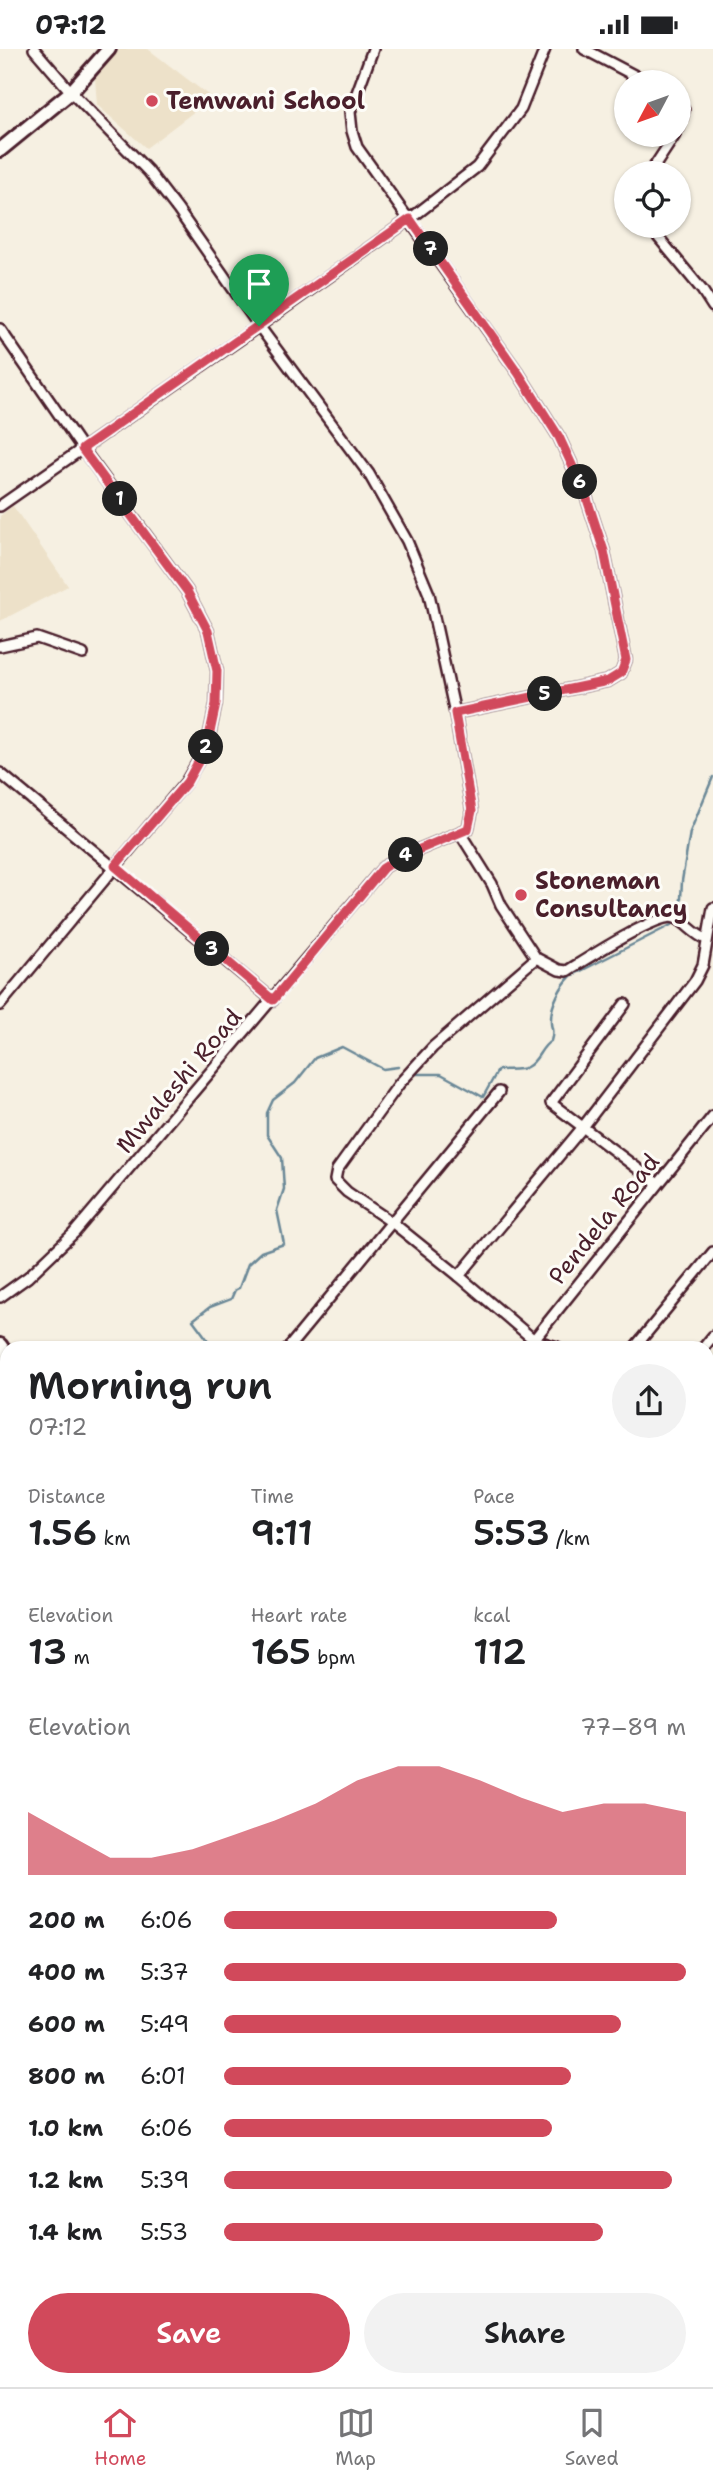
<!DOCTYPE html>
<html lang="en">
<head>
<meta charset="utf-8">
<style>
  body { margin:0; font-family:"Shantell Sans",sans-serif; background:#f2f2f2; color:#202124; height:100vh; display:flex; flex-direction:column; font-size:26px; white-space:nowrap }
  * { box-sizing:border-box; margin:0 }
  p { font-size:23px; color:#757577 }
  .icon { flex:none; width:38px; height:38px; fill:none; stroke:currentColor; stroke-width:2; stroke-linecap:round; stroke-linejoin:round }
  .map { position:relative; flex:1; overflow:hidden }
  .panel { position:absolute; left:0px; top:1292px; width:714px; height:1046px; display:flex; flex-direction:column; background:#fff; border-radius:21px 21px 0 0; box-shadow:0 2px 5px #0004 }
  .panel>* { flex:none }
  .needle { width:46px; rotate:229deg }
  .controls { position:absolute; left:614px; top:21px; display:grid; gap:14px }
  .controls a { display:grid; place-items:center; width:77px; height:77px; border-radius:50%; background:#fff; box-shadow:0 2px 5px #0004; font-size:35px }
  .pin { position:absolute; display:grid; place-items:center; width:60px; height:60px; color:#fff; margin:-72px -30px; border-radius:50% 50% 50% 0; rotate:-45deg; box-shadow:0 0 7px #0007 }
  .pin .icon { rotate:45deg }
  .km { position:absolute; width:35px; height:35px; margin:-18px; border-radius:50%; background:#222; color:#fff; font-size:19px; line-height:35px; text-align:center }
  .round { display:grid; place-items:center; flex:none; width:74px; height:74px; border-radius:37px; background:#f2f2f2 }
  .headline { display:flex; align-items:center; justify-content:space-between; height:119px; padding:0 28px }
  h1 { font-size:38px; font-weight:600; line-height:52px }
  .metrics { display:grid; grid-template-columns:repeat(3,1fr); gap:10px; height:119px; padding:7px 28px }
  .metrics div { display:grid; align-content:center }
  .metrics b { font-size:35px; font-weight:600 }
  .metrics small { font-size:19px; font-weight:400 }
  .metrics p { font-size:19px }
  .chart { height:196px; padding:14px 28px }
  .chart p { display:flex; justify-content:space-between }
  .chart svg { width:100%; height:126px; margin-top:7px; fill:#d1495b; opacity:.7 }
  .action { display:flex; gap:14px; margin-top:auto; padding:14px 28px }
  .action a { flex:1; height:80px; border-radius:42px; background:#d1495b; color:#fff; font-size:28px; font-weight:600; line-height:80px; text-align:center }
  .action a+a { background:#f2f2f2; color:#202124 }
  ul { padding:0 28px; list-style:none; font-size:23px }
  li { display:grid; grid-template-columns:112px 84px 1fr; align-items:center; height:52px }
  li i { height:18px; border-radius:9px; background:#d1495b }
  .status { display:flex; justify-content:space-between; align-items:center; height:49px; padding:0 35px; background:#fff; direction:ltr }
  .status svg { height:19px; fill:currentColor }
  .tabs { display:flex; justify-content:space-around; align-items:center; height:98px; border-top:2px solid #e0e0e0; background:#fff; font-size:19px; color:#757577 }
  .tabs a { display:grid; justify-items:center; gap:4px }
  .tabs .on { color:#d1495b }
  .map>svg:first-child { display:block }
  .built { fill:#ede1c9 }
  .water { fill:#81cedf; stroke:#6b8897; stroke-width:2 }
  .lines { fill:none; stroke-linecap:round; stroke-linejoin:round }
  .stream { stroke:#6b8897; stroke-width:2.5 }
  .street-casing { stroke:#4a1f2b; stroke-width:14 }
  .secondary-casing { stroke:#4a1f2b; stroke-width:18 }
  .street { stroke:#fdfcf7; stroke-width:9 }
  .secondary { stroke:#fdfcf7; stroke-width:12 }
  .route-casing { stroke:#fff; stroke-width:14 }
  .route { stroke:#d1495b; stroke-width:9 }
  .poi-dot { fill:#d1495b; stroke:#fdfcf7; stroke-width:2.5 }
  .labels { text-anchor:middle; dominant-baseline:central; stroke-width:6; stroke-linejoin:round; paint-order:stroke }
  .poi-label { font-size:24px; font-weight:bold; fill:#4a1f2b; stroke:#fdfcf7; text-anchor:start }
  .street-label { font-size:24px; fill:#4a1f2b; stroke:#fdfcf7 }
</style>
</head>
<body>
<div class="status"><b>07:12</b><svg viewBox="0 0 49 12"><path d="M0 12V9h3v3zM5 12V6h3v6zM10 12V3h3v9zM15 12V0h3v12zM26 1h20v11H26zM47 4h2v5h-2z"/></svg></div>
<div class="map">
<svg width="713" height="2338" viewBox="0 0 713 2338">
  <rect width="100%" height="100%" fill="#f6f0e2"/>
  <filter id="ink" filterUnits="userSpaceOnUse"><feTurbulence type="fractalNoise" baseFrequency=".0143" numOctaves="2"/><feDisplacementMap in="SourceGraphic" scale="14" xChannelSelector="R" yChannelSelector="G"/><feConvolveMatrix kernelMatrix="1 2 1 2 8 2 1 2 1" color-interpolation-filters="sRGB"/></filter>
  <g filter="url(#ink)">
    <g class="built">
      <polygon points="120,0 148,0 212,49 146,99 97,56 95,29"/>
      <polygon points="13,457 68,537 0,572 0,467"/>
      <polygon points="707,1549 713,1550 713,1635 707,1635"/>
    </g>
    <g class="water">
      <polygon points="7,2103 7,2164 0,2152 0,2107"/>
      <polygon points="7,2196 7,2331 91,2331 95,2338 0,2338 0,2197"/>
      <polygon points="104,2331 351,2331 344,2338 108,2338"/>
    </g>
    <g class="lines">
      <g class="stream">
        <polyline points="680,867 682,832 690,783 713,728"/>
        <path d="M 415,1025 L 441,1025 L 483,1048 L 498,1021 C 506,1020 521,1022 527,1018 C 539,1012 540,998 551,992 C 555,979 550,980 551,970 C 551,955 561,937 571,927 L 675,874 L 701,892"/>
        <polyline points="213,1298 193,1271 210,1258 231,1250 235,1241 239,1239 248,1215 261,1203 284,1195 277,1161 284,1140 282,1109 267,1086 267,1064 273,1051 295,1034 315,1009 342,998 383,1020 398,1018"/>
        <polyline points="0,1802 7,1797"/>
      </g>
      <defs>
        <g id="street">
          <polyline points="373,0 350,63 352,82 357,98 519,325 559,388 585,444 604,502 626,611 621,624 608,632 455,664"/>
          <polyline points="584,0 647,33"/>
          <polyline points="679,55 684,61 679,79"/>
          <polyline points="650,124 675,86"/>
          <polyline points="649,177 702,241 713,258"/>
          <polyline points="0,280 82,399 187,542 208,582 217,622 216,655 207,697 186,733 0,956"/>
          <polyline points="0,457 259,277 410,170 477,118 521,60 545,0"/>
          <polyline points="0,597 37,589 83,605"/>
          <polyline points="0,724 273,951"/>
          <path d="M 460,784 L 492,835 L 501,856 L 536,909 L 559,921 L 567,922 C 585,911 658,863 675,869 C 686,873 693,885 706,890"/>
          <polyline points="536,909 433,998 399,1035 337,1121 335,1131 347,1143 393,1174 459,1227 534,1291 557,1298"/>
          <polyline points="625,955 551,1054 658,1135"/>
          <polyline points="459,1227 583,1078 695,932 703,916 713,859"/>
          <polyline points="0,1248 28,1228 74,1184 383,819 401,808 468,780 472,762 455,664 429,545 407,492 369,425 259,277 178,161 148,122 71,43 34,0"/>
          <polyline points="289,1298 499,1043"/>
          <polyline points="528,1298 713,1067"/>
          <polyline points="635,1298 713,1203"/>
          <polyline points="704,1298 713,1287"/>
          <polyline points="707,1375 713,1377"/>
          <polyline points="707,1474 713,1476"/>
          <polyline points="707,1541 713,1542"/>
          <polyline points="0,1649 7,1644"/>
          <polyline points="707,1663 713,1655"/>
          <polyline points="707,1753 713,1761"/>
          <polyline points="707,1923 713,1930"/>
          <polyline points="707,2059 713,2066"/>
          <polyline points="0,2060 7,2056"/>
          <polyline points="707,2164 713,2171"/>
          <polyline points="707,2256 713,2248"/>
          <polyline points="436,2331 439,2338"/>
          <polyline points="613,2331 619,2338"/>
          <polyline points="645,2338 651,2331"/>
        </g>
        <g id="secondary">
          <polyline points="0,101 71,43 109,0"/>
          <polyline points="0,1296 7,1306"/>
          <polyline points="0,1313 7,1323"/>
          <polyline points="707,1645 713,1645"/>
          <polyline points="0,1953 7,1946"/>
        </g>
      </defs>
      <use href="#street" class="street-casing"/>
      <use href="#secondary" class="secondary-casing"/>
      <use href="#street" class="street"/>
      <use href="#secondary" class="secondary"/>
    </g>
  </g>
  <g class="lines" filter="url(#ink)">
    <defs>
      <polygon id="route" points="410,170 519,325 559,388 585,444 604,502 626,611 621,624 608,632 455,664 472,762 468,780 401,808 383,819 273,951 115,817 187,733 207,697 216,655 217,622 208,582 187,542 82,400"/>
    </defs>
    <use href="#route" class="route-casing"/>
    <use href="#route" class="route"/>
  </g>
  <g class="poi-dot">
    <circle cx="152" cy="52" r="7"/>
    <circle cx="521" cy="846" r="7"/>
  </g>
  <g class="labels">
    <g class="poi-label">
      <text x="166" y="52">Temwani School</text>
      <text x="535" y="832">Stoneman<tspan x="535" dy="28">Consultancy</tspan></text>
    </g>
    <g class="street-label">
      <text transform="translate(179 1032) rotate(-50)">Mwaleshi Road</text>
      <text transform="translate(604 1170) rotate(-51)">Pendela Road</text>
    </g>
  </g>
</svg>
<div class="controls">
<a><svg class="needle" viewBox="-14 -14 28 28"><path d="M0-13l5 13h-10z" fill="#e53935"/><path d="M0 13l5-13h-10z" fill="#757577"/></svg></a>
<a><svg class="icon" aria-label="locate" viewBox="0 0 24 24"><circle cx="12" cy="12" r="6"/><path d="M12 2v4M12 18v4M2 12h4M18 12h4"/></svg></a>
</div>
<div class="pin" style="left:259px;top:277px;background:#1e9e55"><svg class="icon" aria-label="arrive" viewBox="0 0 24 24"><path d="M6 21V4h12l-3 4 3 4H6"/></svg></div>
<b class="km" style="left:120px;top:450px">1</b>
<b class="km" style="left:206px;top:698px">2</b>
<b class="km" style="left:212px;top:900px">3</b>
<b class="km" style="left:406px;top:806px">4</b>
<b class="km" style="left:545px;top:645px">5</b>
<b class="km" style="left:580px;top:433px">6</b>
<b class="km" style="left:431px;top:200px">7</b>
<section class="panel">
<div class="headline"><div><h1>Morning run</h1><p>07:12</p></div><a class="round"><svg class="icon" aria-label="share" viewBox="0 0 24 24"><path d="M12 15V3M7 8l5-5 5 5M5 13v7h14v-7"/></svg></a></div>
<div class="metrics">
<div><p>Distance</p><b>1.56<small> km</small></b></div>
<div><p>Time</p><b>9:11</b></div>
<div><p>Pace</p><b>5:53<small> /km</small></b></div>
</div>
<div class="metrics">
<div><p>Elevation</p><b>13<small> m</small></b></div>
<div><p>Heart rate</p><b>165<small> bpm</small></b></div>
<div><p>kcal</p><b>112</b></div>
</div>
<div class="chart"><p><span>Elevation</span>77–89 m</p>
<svg viewBox="0 0 160 44" preserveAspectRatio="none"><path d="M0 44V22L10 30L20 38L30 38L40 35L50 30L60 25L70 19L80 11L90 6L100 6L110 11L120 17L130 22L140 19L150 19L160 22V44z"/></svg>
</div>
<ul>
<li><b>200 m</b>6:06<i style="width:72%"></i></li>
<li><b>400 m</b>5:37<i style="width:100%"></i></li>
<li><b>600 m</b>5:49<i style="width:86%"></i></li>
<li><b>800 m</b>6:01<i style="width:75%"></i></li>
<li><b>1.0 km</b>6:06<i style="width:71%"></i></li>
<li><b>1.2 km</b>5:39<i style="width:97%"></i></li>
<li><b>1.4 km</b>5:53<i style="width:82%"></i></li>
</ul>
<div class="action"><a>Save</a><a>Share</a></div>
</section>
</div>
<nav class="tabs">
<a class="on"><svg class="icon" aria-label="home" viewBox="0 0 24 24"><path d="M3 11l9-7 9 7M6 9v11h12V9"/></svg>Home</a>
<a><svg class="icon" aria-label="map" viewBox="0 0 24 24"><path d="M3 6l6-2 6 2 6-2v14l-6 2-6-2-6 2zM9 4v14M15 6v14"/></svg>Map</a>
<a><svg class="icon" aria-label="saved" viewBox="0 0 24 24"><path d="M7 4h10v16l-5-4-5 4z"/></svg>Saved</a>
</nav>
</body>
</html>
